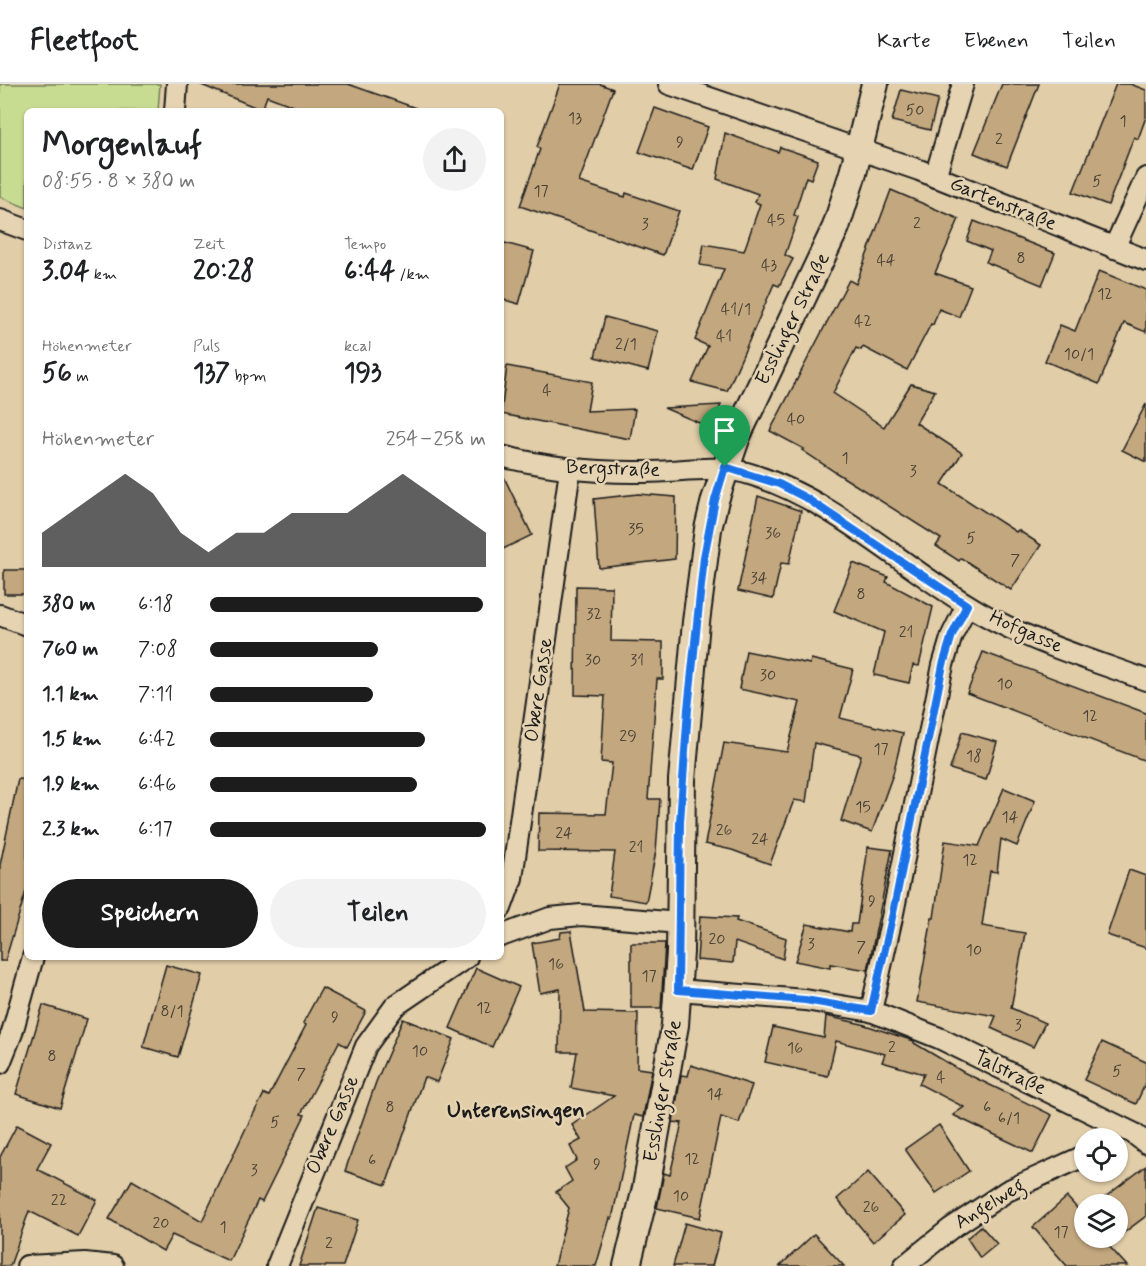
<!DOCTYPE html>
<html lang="de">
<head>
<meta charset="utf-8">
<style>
  body { margin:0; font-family:Mynerve,sans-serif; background:#f2f2f2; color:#202124; height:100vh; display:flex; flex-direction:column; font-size:22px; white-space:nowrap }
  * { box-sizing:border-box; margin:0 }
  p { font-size:20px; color:#757577 }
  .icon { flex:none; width:33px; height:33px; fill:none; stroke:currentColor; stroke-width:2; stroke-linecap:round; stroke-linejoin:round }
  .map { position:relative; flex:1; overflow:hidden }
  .panel { position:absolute; left:24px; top:24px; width:480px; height:852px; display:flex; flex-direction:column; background:#fff; border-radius:9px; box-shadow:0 2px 4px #0004 }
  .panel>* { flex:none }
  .buttons { position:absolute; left:1074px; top:1044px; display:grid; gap:12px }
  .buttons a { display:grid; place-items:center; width:54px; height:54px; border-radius:50%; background:#fff; box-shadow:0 2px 4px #0004; font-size:30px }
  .pin { position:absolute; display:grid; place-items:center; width:51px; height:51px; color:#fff; margin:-62px -26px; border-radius:50% 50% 50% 0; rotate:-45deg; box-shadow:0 0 6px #0007 }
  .pin .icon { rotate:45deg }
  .round { display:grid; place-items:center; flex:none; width:63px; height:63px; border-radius:32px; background:#f2f2f2 }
  .overview { display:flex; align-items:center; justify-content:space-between; height:102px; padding:0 18px }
  h1 { font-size:33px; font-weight:800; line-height:45px }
  .stats { display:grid; grid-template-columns:repeat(3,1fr); gap:9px; height:102px; padding:6px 18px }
  .stats div { display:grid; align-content:center }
  .stats b { font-size:26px; font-weight:800 }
  .stats small { font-size:16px; font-weight:400 }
  .stats p { font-size:16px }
  .chart { height:168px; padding:12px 18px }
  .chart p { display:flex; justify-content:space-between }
  .chart svg { width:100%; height:108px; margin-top:6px; fill:#1c1c1c; opacity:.7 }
  .primary-button { display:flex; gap:12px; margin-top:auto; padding:12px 18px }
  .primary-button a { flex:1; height:69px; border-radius:36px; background:#1c1c1c; color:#fff; font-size:24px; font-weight:800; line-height:69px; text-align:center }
  .primary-button a+a { background:#f2f2f2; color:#202124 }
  ul { padding:0 18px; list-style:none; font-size:20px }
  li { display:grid; grid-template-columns:96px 72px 1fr; align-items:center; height:45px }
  li i { height:15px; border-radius:8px; background:#1c1c1c }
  header { display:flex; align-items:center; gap:36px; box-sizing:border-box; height:84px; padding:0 30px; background:#fff; border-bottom:2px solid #e0e0e0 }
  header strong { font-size:28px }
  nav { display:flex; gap:33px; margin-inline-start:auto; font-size:21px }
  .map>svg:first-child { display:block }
  .green { fill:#c7dc91; stroke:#727c56; stroke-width:1.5 }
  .building { fill:#c3a77e; stroke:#1c1c1c; stroke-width:1.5 }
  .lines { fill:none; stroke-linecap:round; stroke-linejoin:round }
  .minor-casing { stroke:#1c1c1c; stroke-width:24 }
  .tertiary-casing { stroke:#1c1c1c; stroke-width:30 }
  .minor { stroke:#e5d3b1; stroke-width:20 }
  .tertiary { stroke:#e5d3b1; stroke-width:26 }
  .route-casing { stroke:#fff; stroke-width:12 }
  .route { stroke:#1a73e8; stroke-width:8 }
  .labels { text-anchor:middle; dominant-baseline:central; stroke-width:5; stroke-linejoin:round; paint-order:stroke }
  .number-label { font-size:16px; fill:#463f34 }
  .street-label { font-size:20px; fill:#1c1c1c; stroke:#e5d3b1 }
  .quarter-label { font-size:22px; font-weight:bold; fill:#1c1c1c; stroke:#e5d3b1 }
</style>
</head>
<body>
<header>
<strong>Fleetfoot</strong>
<nav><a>Karte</a><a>Ebenen</a><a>Teilen</a></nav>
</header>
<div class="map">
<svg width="1146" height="1182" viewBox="0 0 1146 1182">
  <rect width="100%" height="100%" fill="#e1cda8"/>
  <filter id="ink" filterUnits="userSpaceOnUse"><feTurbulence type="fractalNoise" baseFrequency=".0167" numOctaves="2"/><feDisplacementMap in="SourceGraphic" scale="12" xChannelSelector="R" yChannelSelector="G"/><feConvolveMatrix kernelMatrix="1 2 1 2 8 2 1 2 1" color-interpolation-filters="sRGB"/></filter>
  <g filter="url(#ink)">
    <polygon class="green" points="0,0 160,0 158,27 27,27 27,124 0,113"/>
    <g class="building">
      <polygon points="199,0 348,0 416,24 416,27 307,27 267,12 262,26"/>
      <polygon points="560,0 600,0 613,5 579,98 625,113 626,109 679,127 663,171 520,122 540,65 537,63"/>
      <polygon points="1002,0 1039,0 1007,82 974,69"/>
      <polygon points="1116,0 1130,0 1146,6 1146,33 1138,55 1134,53 1108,121 1073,108"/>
      <polygon points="901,6 938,15 930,46 892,37"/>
      <polygon points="655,24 708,43 693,86 639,68"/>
      <polygon points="725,49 778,68 780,63 818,76 811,95 806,93 794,131 798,133 785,171 793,175 779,202 774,200 727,307 692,298 708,262 695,256 724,185 700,181 704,160 744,167 760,120 755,118 758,110 717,95"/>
      <polygon points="891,106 959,135 935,189 971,202 959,233 939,225 933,241 931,240 907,286 863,263 861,266 856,264 833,309 884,343 911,300 935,307 916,339 962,369 942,400 1016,448 1018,446 1041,461 1011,506 961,474 959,477 936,462 941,455 835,388 802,366 804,365 770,347 849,196 856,200"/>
      <polygon points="974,137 1055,169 1042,201 986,178 991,167 967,157"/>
      <polygon points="501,158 534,167 519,220 501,215"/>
      <polygon points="1099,187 1146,206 1146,248 1124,239 1099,300 1045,277 1060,241 1075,247"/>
      <polygon points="605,233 658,247 648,287 595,273"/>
      <polygon points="507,282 592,298 587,327 635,325 630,355 501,330"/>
      <polygon points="1146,320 1146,378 1122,366"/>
      <polygon points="721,321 711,344 664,324"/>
      <polygon points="501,387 532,451 501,466"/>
      <polygon points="638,410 676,413 675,475 599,484 594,415"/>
      <polygon points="758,412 801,427 789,480 781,479 773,515 738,507"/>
      <polygon points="853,479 888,493 886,498 933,523 919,582 913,581 909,599 874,591 884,548 834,527"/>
      <rect x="4" y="486" width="23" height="24"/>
      <polygon points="576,502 612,503 611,557 663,558 663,595 657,595 648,715 660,715 656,767 646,818 609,812 615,768 538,767 539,729 606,730 612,679 601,678 605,612 575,611"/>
      <polygon points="746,567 810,580 811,575 853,585 840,634 903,649 893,690 872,748 841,737 861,671 814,659 806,718 794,716 770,780 732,766 705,760 724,659 787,668 800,618 739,605"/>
      <polygon points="983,568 1146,629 1146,677 967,609"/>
      <polygon points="962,648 997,658 986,696 950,685"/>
      <polygon points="18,695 27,696 27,804 5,877 0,877 0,781"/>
      <polygon points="1004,704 1035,717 1017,762 1001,755 997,788 990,787 982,842 1025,849 1011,924 1045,939 1033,963 991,944 996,932 917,918 932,834 934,834 945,757 979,762"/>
      <polygon points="868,763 892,766 868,886 830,880 830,884 795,877 807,840 850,848 851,840 857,840"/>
      <polygon points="1129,786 1146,792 1146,864 1107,851"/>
      <polygon points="700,832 737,834 736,837 786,854 783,875 735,858 733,879 697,876"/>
      <polygon points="571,847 585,928 638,929 637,984 652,986 643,1033 634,1031 612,1135 610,1134 596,1182 554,1182 569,1124 556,1108 572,1097 565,1084 577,1076 570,1062 581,1056 572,1041 614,1012 571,1004 577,968 559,968 560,905 540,909 532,859 560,854 561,848"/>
      <polygon points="631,859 665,859 661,924 631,924"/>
      <polygon points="166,881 202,891 178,973 143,963"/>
      <polygon points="476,884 519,903 492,963 450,944"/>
      <polygon points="322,904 366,927 347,963 339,958 301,1030 305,1031 262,1118 258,1116 229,1177 172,1151 163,1167 109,1135 132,1096 202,1137 246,1044 264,1010 269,1012 306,941 303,939"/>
      <polygon points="43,921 87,935 60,1024 16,1010"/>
      <polygon points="826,932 862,940 914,957 914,959 963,988 1052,1031 1033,1069 953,1031 964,1023 919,1000 924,990 882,978 885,970 836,957 828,992 765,978 773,943 824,954"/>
      <polygon points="403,935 454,955 437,998 424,993 386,1101 345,1087 376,998"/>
      <polygon points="1102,958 1146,978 1146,998 1136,1020 1084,996"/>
      <polygon points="691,981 752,1001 739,1039 721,1033 700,1134 657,1124 664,1089 670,1091 682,1039 673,1038 681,991 688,992"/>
      <polygon points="17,1041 51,1059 37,1085 97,1116 78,1152 29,1127 10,1182 0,1182 0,1073"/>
      <polygon points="939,1041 969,1087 936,1109 905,1065"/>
      <polygon points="1146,1082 1146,1132 1118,1153 1118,1120 1096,1120"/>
      <polygon points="868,1088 905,1131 873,1158 837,1115"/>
      <polygon points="1067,1113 1083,1131 1084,1129 1084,1154 1117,1154 1108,1161 1127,1182 1067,1182 1033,1143"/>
      <polygon points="318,1124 358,1136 343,1182 299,1182"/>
      <polygon points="685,1139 721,1149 712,1182 673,1182"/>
      <polygon points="981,1142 997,1160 980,1174 967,1154"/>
      <polygon points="814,1150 844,1182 780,1182"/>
    </g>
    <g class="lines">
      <defs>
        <g id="minor">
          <polyline points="669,0 919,86 1146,176"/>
          <polyline points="175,27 177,0"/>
          <polyline points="935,93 963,0"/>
          <polyline points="0,136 27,146"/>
          <polyline points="1114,164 1146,94"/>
          <path d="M 501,372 C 549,384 596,389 645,388 C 682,388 717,379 753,391 C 832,416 896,477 966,520 C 1021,555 1086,574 1146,596"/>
          <polyline points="0,531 27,541"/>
          <polyline points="501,824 512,794 570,386"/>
          <polyline points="501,852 550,834 581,831 680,839"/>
          <polyline points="678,906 805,916 871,927 939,954 1133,1049 1146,1059"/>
          <polyline points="871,927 893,829 943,581 952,551 967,521"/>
          <polyline points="0,979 12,949 33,873"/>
          <polyline points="27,1182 85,1179 113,1182"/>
          <polyline points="277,1182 366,962 395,922 467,873"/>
          <polyline points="904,1182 950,1145 1007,1107 1084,1072"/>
        </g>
        <polyline id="tertiary" points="627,1182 646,1104 675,941 680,868 682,696 696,538 708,445 715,416 737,352 836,143 853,89 875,0"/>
      </defs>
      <use href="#minor" class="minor-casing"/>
      <use href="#tertiary" class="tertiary-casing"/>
      <use href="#minor" class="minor"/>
      <use href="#tertiary" class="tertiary"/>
    </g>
  </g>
  <g class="lines" filter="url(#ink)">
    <defs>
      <polygon id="route" points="725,383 779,400 806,414 967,521 952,551 943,581 893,829 871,927 805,916 678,906 680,738 688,625 704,473 715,416"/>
    </defs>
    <use href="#route" class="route-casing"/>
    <use href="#route" class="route"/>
  </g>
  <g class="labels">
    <g class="number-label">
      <text x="915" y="26">50</text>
      <text x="575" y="34">13</text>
      <text x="1123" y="37">1</text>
      <text x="999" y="55">2</text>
      <text x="680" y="58">9</text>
      <text x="1097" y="97">5</text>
      <text x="541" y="107">17</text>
      <text x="776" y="136">45</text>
      <text x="917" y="139">2</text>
      <text x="645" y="140">3</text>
      <text x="1021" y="174">8</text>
      <text x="886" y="176">44</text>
      <text x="769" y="181">43</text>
      <text x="1105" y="210">12</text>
      <text x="736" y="225">41/1</text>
      <text x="863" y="237">42</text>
      <text x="724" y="252">41</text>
      <text x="626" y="260">2/1</text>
      <text x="1079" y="270">10/1</text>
      <text x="547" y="306">4</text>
      <text x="796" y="335">40</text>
      <text x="845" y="374">1</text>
      <text x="913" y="387">3</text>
      <text x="636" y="445">35</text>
      <text x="773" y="449">36</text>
      <text x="971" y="454">5</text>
      <text x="1015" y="476">7</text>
      <text x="759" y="494">34</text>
      <text x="861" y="510">8</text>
      <text x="594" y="530">32</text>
      <text x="906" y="548">21</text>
      <text x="593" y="576">30</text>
      <text x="637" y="576">31</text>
      <text x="768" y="591">30</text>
      <text x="1005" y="600">10</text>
      <text x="1090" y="632">12</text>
      <text x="628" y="652">29</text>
      <text x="881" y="665">17</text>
      <text x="974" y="672">18</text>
      <text x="863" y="723">15</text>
      <text x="1010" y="733">14</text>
      <text x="724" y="746">26</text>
      <text x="564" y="749">24</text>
      <text x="760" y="755">24</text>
      <text x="636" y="763">21</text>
      <text x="970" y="776">12</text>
      <text x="872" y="817">9</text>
      <text x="717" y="855">20</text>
      <text x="811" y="860">3</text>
      <text x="861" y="863">7</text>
      <text x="974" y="866">10</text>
      <text x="556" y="880">16</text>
      <text x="649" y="892">17</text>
      <text x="484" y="924">12</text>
      <text x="172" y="927">8/1</text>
      <text x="335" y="933">9</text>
      <text x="1018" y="941">3</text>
      <text x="892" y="963">2</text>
      <text x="795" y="964">16</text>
      <text x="420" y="967">10</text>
      <text x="52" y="972">8</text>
      <text x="1117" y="987">5</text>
      <text x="301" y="990">7</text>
      <text x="941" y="993">4</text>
      <text x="715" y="1010">14</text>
      <text x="390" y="1023">8</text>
      <text x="987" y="1023">6</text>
      <text x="1009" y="1034">6/1</text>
      <text x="275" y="1038">5</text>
      <text x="692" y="1075">12</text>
      <text x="372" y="1076">6</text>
      <text x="597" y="1080">9</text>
      <text x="254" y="1086">3</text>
      <text x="681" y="1112">10</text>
      <text x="59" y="1116">22</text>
      <text x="871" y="1123">26</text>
      <text x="161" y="1139">20</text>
      <text x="223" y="1143">1</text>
      <text x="1061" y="1148">17</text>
      <text x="329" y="1159">2</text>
    </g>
    <g class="street-label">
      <text transform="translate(1003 120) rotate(22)">Gartenstraße</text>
      <text transform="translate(793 235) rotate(-64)">Esslinger Straße</text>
      <text transform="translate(613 385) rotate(2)">Bergstraße</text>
      <text transform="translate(1026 548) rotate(24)">Hofgasse</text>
      <text transform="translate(539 606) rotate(-82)">Obere Gasse</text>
      <text transform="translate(1010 989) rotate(26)">Talstraße</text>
      <text transform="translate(663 1007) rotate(-80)">Esslinger Straße</text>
      <text transform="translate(333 1041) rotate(-67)">Obere Gasse</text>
      <text transform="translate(990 1120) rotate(-32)">Angelweg</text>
    </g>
    <g class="quarter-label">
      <text x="516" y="1027">Unterensingen</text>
    </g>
  </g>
</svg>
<div class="buttons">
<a><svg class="icon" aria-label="locate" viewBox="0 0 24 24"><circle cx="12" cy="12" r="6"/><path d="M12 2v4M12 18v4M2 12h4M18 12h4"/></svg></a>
<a><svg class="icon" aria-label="layers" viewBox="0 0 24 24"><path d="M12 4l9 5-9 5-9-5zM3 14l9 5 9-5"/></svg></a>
</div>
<div class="pin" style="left:725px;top:383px;background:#1e9e55"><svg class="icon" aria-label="arrive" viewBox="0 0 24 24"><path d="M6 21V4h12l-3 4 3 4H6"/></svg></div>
<section class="panel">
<div class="overview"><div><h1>Morgenlauf</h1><p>08:55 · 8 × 380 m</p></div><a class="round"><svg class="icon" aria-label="share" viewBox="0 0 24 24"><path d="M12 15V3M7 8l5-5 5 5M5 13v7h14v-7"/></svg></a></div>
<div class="stats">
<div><p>Distanz</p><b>3.04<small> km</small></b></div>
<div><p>Zeit</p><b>20:28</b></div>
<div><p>Tempo</p><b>6:44<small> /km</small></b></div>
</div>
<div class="stats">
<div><p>Höhenmeter</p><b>56<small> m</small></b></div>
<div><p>Puls</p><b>137<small> bpm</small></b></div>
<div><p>kcal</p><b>193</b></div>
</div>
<div class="chart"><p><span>Höhenmeter</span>254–258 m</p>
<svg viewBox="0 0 160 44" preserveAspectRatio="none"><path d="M0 44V30L10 22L20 14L30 6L40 14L50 30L60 38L70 30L80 30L90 22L100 22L110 22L120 14L130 6L140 14L150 22L160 30V44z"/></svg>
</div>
<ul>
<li><b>380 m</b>6:18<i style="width:99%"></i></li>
<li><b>760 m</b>7:08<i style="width:61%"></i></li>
<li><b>1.1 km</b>7:11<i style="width:59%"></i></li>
<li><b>1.5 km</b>6:42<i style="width:78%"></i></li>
<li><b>1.9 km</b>6:46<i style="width:75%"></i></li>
<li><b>2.3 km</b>6:17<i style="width:100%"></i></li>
</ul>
<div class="primary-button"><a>Speichern</a><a>Teilen</a></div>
</section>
</div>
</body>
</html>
